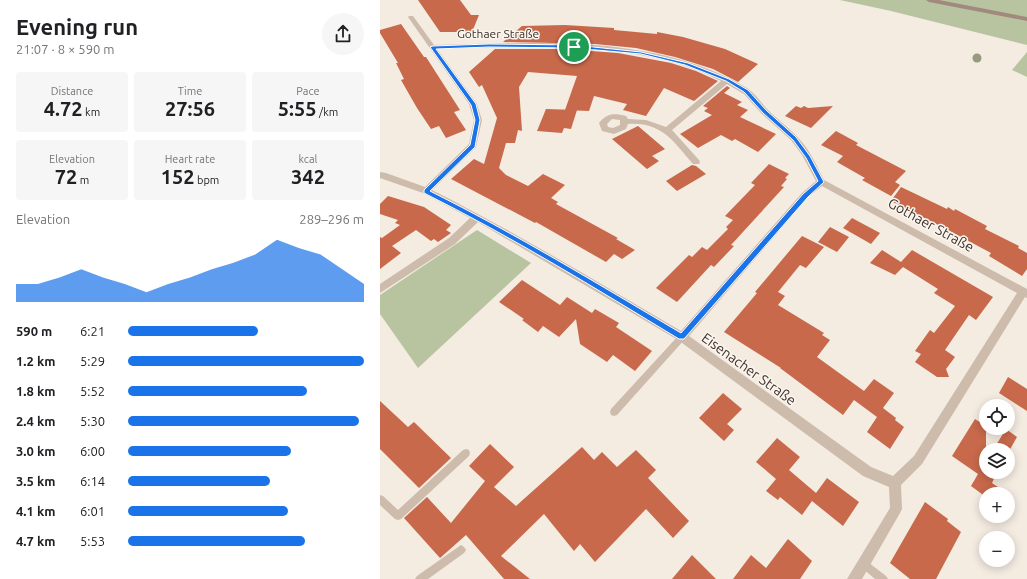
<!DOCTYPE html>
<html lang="en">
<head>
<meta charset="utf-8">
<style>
  body { margin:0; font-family:Ubuntu,sans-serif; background:#f6f6f6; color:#202124; height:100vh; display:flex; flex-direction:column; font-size:15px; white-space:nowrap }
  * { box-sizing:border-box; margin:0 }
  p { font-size:13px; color:#757577 }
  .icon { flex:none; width:22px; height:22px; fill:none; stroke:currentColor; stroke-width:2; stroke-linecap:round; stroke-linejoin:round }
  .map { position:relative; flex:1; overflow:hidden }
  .side { display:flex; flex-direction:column; background:#fff; width:380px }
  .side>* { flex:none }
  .tools { position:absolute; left:599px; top:399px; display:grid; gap:8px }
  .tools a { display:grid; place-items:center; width:36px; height:36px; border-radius:50%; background:#fff; box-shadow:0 2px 10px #0003; font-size:20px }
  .pin { position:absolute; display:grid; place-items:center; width:34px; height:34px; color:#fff; margin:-17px; border:2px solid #fff; border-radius:50%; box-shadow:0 1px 4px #0007 }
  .round { display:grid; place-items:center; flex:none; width:42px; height:42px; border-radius:21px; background:#f6f6f6 }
  .headline { display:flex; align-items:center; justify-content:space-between; height:68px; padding:0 16px }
  h1 { font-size:22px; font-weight:600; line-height:30px }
  .figures { display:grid; grid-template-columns:repeat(3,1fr); gap:6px; height:68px; padding:4px 16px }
  .figures div { display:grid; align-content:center; border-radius:4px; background:#f6f6f6; text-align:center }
  .figures b { font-size:20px; font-weight:600 }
  .figures small { font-size:11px; font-weight:400 }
  .figures p { font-size:11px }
  .chart { height:112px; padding:8px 16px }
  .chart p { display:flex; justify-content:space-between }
  .chart svg { width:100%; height:72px; margin-top:4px; fill:#1a73e8; opacity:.7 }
  ul { padding:0 16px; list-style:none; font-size:13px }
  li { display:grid; grid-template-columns:64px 48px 1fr; align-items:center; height:30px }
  li i { height:10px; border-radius:5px; background:#1a73e8 }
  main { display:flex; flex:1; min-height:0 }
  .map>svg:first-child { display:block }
  .green { fill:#b8c4a0 }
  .building { fill:#c8694b }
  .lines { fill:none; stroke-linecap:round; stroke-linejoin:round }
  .service { fill:#cdbbac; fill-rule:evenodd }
  .minor { fill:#cdbbac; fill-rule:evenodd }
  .secondary { fill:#a18a7d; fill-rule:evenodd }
  .tree { fill:#969b7f }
  .route { fill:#1a73e8; stroke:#fff; fill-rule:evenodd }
  .labels { text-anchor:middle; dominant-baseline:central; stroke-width:3; stroke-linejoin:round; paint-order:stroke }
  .far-street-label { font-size:12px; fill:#3b302b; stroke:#fbf5ee }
  .street-label { font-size:14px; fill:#3b302b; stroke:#fbf5ee }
</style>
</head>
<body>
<main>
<section class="side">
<div class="headline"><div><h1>Evening run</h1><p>21:07 · 8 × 590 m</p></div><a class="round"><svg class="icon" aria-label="share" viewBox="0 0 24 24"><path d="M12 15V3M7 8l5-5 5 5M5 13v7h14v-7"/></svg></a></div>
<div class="figures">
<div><p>Distance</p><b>4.72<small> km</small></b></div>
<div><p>Time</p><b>27:56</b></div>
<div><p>Pace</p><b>5:55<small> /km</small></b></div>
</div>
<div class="figures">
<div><p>Elevation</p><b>72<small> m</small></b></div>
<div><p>Heart rate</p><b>152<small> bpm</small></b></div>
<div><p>kcal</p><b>342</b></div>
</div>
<div class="chart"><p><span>Elevation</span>289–296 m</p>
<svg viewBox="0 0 160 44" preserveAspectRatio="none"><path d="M0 44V33L10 33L20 29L30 24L40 29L50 33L60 38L70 33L80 29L90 24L100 20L110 15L120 6L130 11L140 15L150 24L160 33V44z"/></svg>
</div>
<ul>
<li><b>590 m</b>6:21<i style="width:55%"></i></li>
<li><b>1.2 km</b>5:29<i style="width:100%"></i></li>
<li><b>1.8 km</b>5:52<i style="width:76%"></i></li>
<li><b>2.4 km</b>5:30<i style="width:98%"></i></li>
<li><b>3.0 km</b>6:00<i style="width:69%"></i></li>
<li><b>3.5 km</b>6:14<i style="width:60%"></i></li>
<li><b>4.1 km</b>6:01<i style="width:68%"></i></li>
<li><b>4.7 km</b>5:53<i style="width:75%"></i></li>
</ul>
</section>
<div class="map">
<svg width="647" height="579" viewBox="0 0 647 579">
  <rect width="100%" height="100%" fill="#f4ebe1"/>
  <g class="green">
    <polygon points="460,0 647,0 647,45 511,11"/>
    <polygon points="647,52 647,77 632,70"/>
    <polygon points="97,230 151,263 38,368 0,314 0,295"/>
  </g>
  <g class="building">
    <polygon points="38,0 80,0 91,15 99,15 92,32 60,32"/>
    <polygon points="21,24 44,57 46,57 80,110 74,112 86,130 66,138 59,126 51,129 37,108 21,80 24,79 16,63 18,63 0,33 0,30"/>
    <polygon points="185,25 234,28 234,30 277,34 277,32 303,37 345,49 378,64 358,82 333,69 295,57 256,48 215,44 123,42 142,26"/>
    <polygon points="115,49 184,49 238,53 291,63 316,71 338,81 314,101 284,88 266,116 243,110 247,104 214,96 209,111 185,110 197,76 148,72 139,87 142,131 138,130 135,143 126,143 119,168 126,175 148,186 163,174 185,185 171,198 178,202 176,204 238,238 236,239 255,250 242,259 234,254 226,262 156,222 155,223 71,179 94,159 104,164 117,118 102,85 99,87 89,72"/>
    <polygon points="347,86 350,88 344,93 362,102 357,105 368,110 360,117 396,134 378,152 355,139 352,141 341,135 318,148 300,134 332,115 324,111 328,108 323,106"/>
    <polygon points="416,106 421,108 424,106 428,108 453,106 431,128 405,116"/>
    <polygon points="166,109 197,110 191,129 184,128 182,133 157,131"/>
    <polygon points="258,126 285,149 272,156 279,161 267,169 232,139"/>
    <polygon points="456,131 478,143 476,145 526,171 515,182 520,185 511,196 482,180 485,178 457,162 463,156 441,145"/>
    <polygon points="389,164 409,174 405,178 407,179 401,186 404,187 351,245 354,246 334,267 331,265 297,302 276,288 309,255 312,257 322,247 327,250 348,229 346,227 353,220 345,216 375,185 371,183"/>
    <polygon points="312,165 316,166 326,174 297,191 286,181"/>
    <polygon points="521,187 567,209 568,207 574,211 575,209 607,226 605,229 639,246 638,248 647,253 647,269 642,276 609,256 611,253 570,231 511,201"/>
    <polygon points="8,196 44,207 71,225 66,230 71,233 58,242 54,239 51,241 36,230 12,246 21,253 0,269 0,237 2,238 20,225 15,223 18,220 0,214 0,204"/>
    <polygon points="472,218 500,233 491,244 463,228"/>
    <polygon points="450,227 469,237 457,252 438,242"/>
    <polygon points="422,236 444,247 426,268 420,265 398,292 405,296 398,305 444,333 442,335 450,340 437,357 484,391 494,379 514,393 503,408 516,418 515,420 524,427 510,449 487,432 497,417 474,400 463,415 400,368 401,368 344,332 377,293 375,292"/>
    <polygon points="502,250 521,262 532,250 613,297 596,320 589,315 565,350 575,357 566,369 569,377 557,377 535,362 541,354 535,351 550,330 554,333 575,306 554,293 558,289 523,267 515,275 490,263"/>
    <polygon points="142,280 180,305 187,297 212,313 215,309 239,323 236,327 272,351 255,371 233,355 227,362 200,344 196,319 179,337 163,326 158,332 142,320 144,319 119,302"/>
    <polygon points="628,377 647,389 647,411 619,393"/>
    <polygon points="343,393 362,409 347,424 354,430 344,441 319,418"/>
    <polygon points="0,401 28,427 34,422 71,458 39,488 0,449"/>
    <polygon points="595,419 606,426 606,472 617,472 612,483 628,494 606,494 606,497 591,486 598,474 572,456"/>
    <polygon points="626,429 637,437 628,453 628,450 613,450"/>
    <polygon points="397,438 420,457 409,470 436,493 447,478 479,502 463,526 432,501 422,515 400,497 398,500 386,491 396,479 376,462"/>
    <polygon points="110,444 134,467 114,487 136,506 202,447 214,460 222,452 237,467 256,450 276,470 268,478 309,521 293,538 266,509 215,562 200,544 194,551 164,514 121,556 150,579 124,579 86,535 60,558 24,518 47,497 71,523 105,481 89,466"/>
    <polygon points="545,502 568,519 567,521 581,532 556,579 530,579 510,563"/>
    <polygon points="408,539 432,561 420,579 353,579 371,555 386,568"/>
    <polygon points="312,555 336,579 292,579"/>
  </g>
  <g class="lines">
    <g class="service">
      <polygon points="302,334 305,335 306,337 305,339 237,415 234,416 231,415 230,412 231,409 299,335"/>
      <polygon points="86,449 89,450 90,453 89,456 21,519 18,520 15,519 0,505 0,495 3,496 18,510 83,450"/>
      <polygon points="81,545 84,547 86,550 84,553 48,579 35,579 37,576"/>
      <polygon points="484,559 506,576 508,579 495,579 481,567 479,564 481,561"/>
    </g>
    <path class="minor" d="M 29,16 L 33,16 L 54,45 C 156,42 278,34 367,88 C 376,94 381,103 388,110 C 399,121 411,129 421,141 C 431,152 437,167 444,180 L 647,289 L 647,298 L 645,297 L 542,464 L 521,485 L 522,509 L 520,513 L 482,579 L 467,579 L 510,508 L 509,487 L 483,476 L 298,340 L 98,222 L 75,244 L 0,293 L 0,284 L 69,238 L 90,218 L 43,193 L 0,178 L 0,172 L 6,173 L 45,187 L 89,144 L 94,120 L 89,104 L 28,17 ZM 131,47 C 201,47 277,48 341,81 L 286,127 L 266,120 L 248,119 L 246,116 C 234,113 227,113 219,123 L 222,131 L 234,134 L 246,129 L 248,124 C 282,122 293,141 313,164 L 319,164 L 320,162 L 319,160 L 292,130 L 347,84 L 364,94 L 382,114 L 411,140 L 422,155 L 436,181 L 422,193 L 301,331 C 219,283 137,233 52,190 L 96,147 L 102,120 L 97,104 L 57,49 ZM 232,119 L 240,120 L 240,125 L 233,128 L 228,127 L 227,124 ZM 442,186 L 637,293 L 534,456 L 513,476 L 491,467 L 309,336 L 428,197 Z"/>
    <polygon class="secondary" points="546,0 559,0 647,17 647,21 549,2"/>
  </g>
  <circle class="tree" cx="597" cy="58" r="4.5"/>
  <path class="route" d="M 109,44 L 194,45 L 261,52 L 308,63 L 349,79 L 368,90 L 386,110 L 416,137 L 430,156 L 444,182 L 428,197 L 304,339 L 299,339 C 215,288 132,237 44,193 L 44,190 L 90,145 L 95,120 L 91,105 L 50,47 L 53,46 ZM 109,47 L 194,48 L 261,54 L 305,65 L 346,81 L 364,92 L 383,113 L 413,140 L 426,158 L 438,181 L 423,194 L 301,333 C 218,284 136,234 50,191 L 95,147 L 100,120 L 96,104 L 56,49 Z"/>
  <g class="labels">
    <g class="far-street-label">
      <text x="118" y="33">Gothaer Straße</text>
    </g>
    <g class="street-label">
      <text transform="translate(551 225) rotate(29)">Gothaer Straße</text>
      <text transform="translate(369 369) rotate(36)">Eisenacher Straße</text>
    </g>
  </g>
</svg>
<div class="tools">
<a><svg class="icon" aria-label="locate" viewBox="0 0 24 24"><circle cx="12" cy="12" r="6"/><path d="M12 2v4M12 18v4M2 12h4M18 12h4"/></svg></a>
<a><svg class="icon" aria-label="layers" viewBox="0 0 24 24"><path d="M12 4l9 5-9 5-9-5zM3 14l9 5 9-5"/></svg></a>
<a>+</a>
<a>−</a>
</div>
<div class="pin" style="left:194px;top:47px;background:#1e9e55"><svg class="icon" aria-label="arrive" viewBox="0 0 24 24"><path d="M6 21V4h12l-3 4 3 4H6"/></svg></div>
</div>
</main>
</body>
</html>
